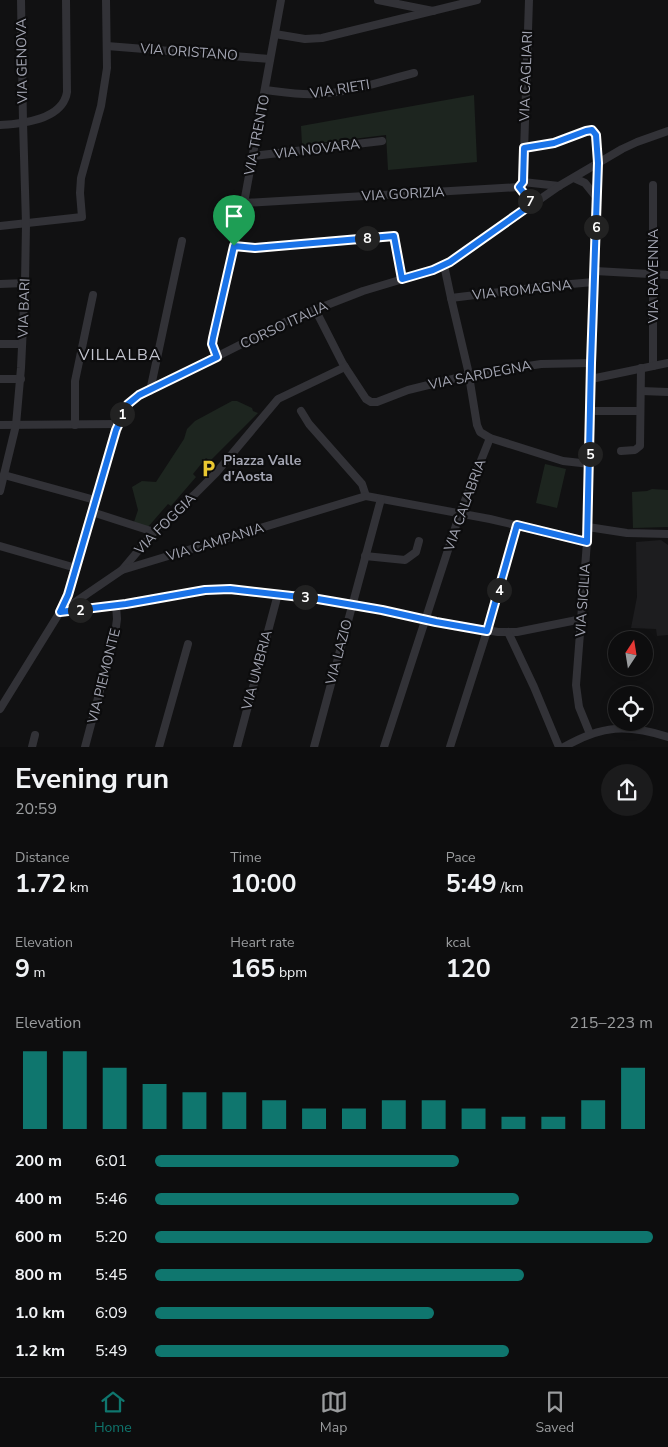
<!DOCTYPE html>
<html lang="en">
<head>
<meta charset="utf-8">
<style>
  body { margin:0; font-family:"Nunito Sans",sans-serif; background:#1b1b1c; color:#f1f3f6; height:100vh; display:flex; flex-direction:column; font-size:19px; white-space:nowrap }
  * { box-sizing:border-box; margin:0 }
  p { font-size:16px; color:#9a9c9e }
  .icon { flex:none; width:28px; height:28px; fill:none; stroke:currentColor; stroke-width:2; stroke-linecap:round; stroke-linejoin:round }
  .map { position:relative; height:747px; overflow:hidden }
  .sheet { display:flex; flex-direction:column; background:#0d0d0e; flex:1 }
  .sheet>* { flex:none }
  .needle { width:32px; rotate:12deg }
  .buttons { position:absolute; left:608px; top:631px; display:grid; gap:10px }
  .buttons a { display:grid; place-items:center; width:45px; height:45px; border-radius:50%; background:#0d0d0e; box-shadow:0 2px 8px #0003,0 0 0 1px #2d2d2e; font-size:25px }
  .pin { position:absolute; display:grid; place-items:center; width:42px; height:42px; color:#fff; margin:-51px -21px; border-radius:50% 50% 50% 0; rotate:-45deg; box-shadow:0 0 5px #0007 }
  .pin .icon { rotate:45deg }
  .km { position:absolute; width:25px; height:25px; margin:-12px; border-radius:50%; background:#222; color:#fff; font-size:14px; line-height:25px; text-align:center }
  .round { display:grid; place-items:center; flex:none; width:52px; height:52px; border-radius:26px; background:#1b1b1c }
  .summary { display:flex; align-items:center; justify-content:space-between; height:85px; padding:0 15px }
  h1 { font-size:28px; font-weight:700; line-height:38px }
  .stats { display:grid; grid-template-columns:repeat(3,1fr); gap:8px; height:85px; padding:5px 15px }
  .stats div { display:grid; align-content:center }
  .stats b { font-size:25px; font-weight:700 }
  .stats small { font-size:14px; font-weight:400 }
  .stats p { font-size:14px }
  .chart { height:140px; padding:10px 15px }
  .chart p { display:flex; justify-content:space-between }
  .chart svg { width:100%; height:90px; margin-top:5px; stroke:#0f766e; stroke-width:6 }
  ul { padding:0 15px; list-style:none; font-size:16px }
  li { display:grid; grid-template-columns:80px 60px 1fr; align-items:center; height:38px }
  li i { height:12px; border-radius:6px; background:#0f766e }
  .tab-bar { display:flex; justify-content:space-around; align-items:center; height:70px; border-top:1px solid #2d2d2e; background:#0d0d0e; font-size:14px; color:#9a9c9e }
  .tab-bar a { display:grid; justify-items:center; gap:2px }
  .tab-bar .active { color:#0f766e }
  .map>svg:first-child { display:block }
  .built { fill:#1d1d1f }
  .green { fill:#1d251f }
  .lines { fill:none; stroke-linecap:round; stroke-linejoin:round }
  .minor { stroke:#323237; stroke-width:8 }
  .route-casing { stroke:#fff; stroke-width:10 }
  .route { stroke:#1a73e8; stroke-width:6 }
  .labels { text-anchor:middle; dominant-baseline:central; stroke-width:4.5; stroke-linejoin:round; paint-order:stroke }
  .street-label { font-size:14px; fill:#a3a5b2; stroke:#0c0c0d }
  .poi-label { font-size:14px; font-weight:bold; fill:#a3a5b2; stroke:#0c0c0d; text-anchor:start }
  .quarter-label { font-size:16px; letter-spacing:1px; fill:#c3c5cf; stroke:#0c0c0d }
</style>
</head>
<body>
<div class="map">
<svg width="668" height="747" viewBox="0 0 668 747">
  <rect width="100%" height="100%" fill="#111112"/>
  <polygon class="built" points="661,540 668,545 668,635 657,636 656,629 631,628 637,597 636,542"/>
  <g class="green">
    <polygon points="474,95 477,162 388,170 386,135 302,145 301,126"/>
    <polygon points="232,401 237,401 252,408 253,411 258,413 210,461 206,458 193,474 196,477 171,506 168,504 148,527 134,522 138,510 132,487 142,481 156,482 184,439 187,429 195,421"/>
    <polygon points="545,464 566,469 557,508 536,503"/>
    <polygon points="652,489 668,490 668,527 633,528 632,492 647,491"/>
  </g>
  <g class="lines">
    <g class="minor">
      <polyline points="378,0 433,11"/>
      <polyline points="275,34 305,39 322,38 477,0"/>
      <polyline points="107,46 270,59"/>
      <path d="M 265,90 C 282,92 299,95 316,94 C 349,93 382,81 414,73"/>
      <path d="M 0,125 C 23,124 63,119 67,92 L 66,0"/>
      <polyline points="524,148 554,143 590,130 595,132 598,163 587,542 576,685 579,707 590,734"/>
      <polyline points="253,156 382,141"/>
      <polyline points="574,178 585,183 597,198"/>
      <polyline points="523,182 529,0"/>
      <polyline points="519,187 532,204"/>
      <polyline points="244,203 519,187 523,182 559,186"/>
      <polyline points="0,226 82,217 80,193 81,178 101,106 107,68 106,0"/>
      <polyline points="234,246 255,248 394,236 402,279"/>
      <polyline points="595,271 668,275"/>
      <polyline points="0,284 25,283"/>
      <polyline points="451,298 548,286 594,282"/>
      <polyline points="315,309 343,364 366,399 371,402 377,402 408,390 469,375 541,364 591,363"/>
      <polyline points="0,344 22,344"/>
      <polyline points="217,357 213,344 213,338 244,203 281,0"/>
      <polyline points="653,366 653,185"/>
      <polyline points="0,379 21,379"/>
      <polyline points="591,379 668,363"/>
      <polyline points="150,391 182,241"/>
      <polyline points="641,391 668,392"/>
      <polyline points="301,411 309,424 362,484 366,496"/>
      <polyline points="590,411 640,411"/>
      <polyline points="0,425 118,424"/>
      <polyline points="75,425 75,381 93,295"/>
      <polyline points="490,438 563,461 590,464"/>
      <polyline points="621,451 635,450 640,446 641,368"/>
      <polyline points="4,475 95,500"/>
      <polyline points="0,491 16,425 21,368 25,283 26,224 23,122 21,0"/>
      <polyline points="92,512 154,532"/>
      <polyline points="588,527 627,533 668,534"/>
      <polyline points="0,546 76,568"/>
      <polyline points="365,556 405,560 416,552 419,541"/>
      <polyline points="122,570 154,532 194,495 216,473 278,399 345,367"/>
      <polyline points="62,611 122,570 366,496 490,519 587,542"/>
      <polyline points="62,612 106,607 197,591 219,589 318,599 382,610 436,622 498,632 517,632 582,619"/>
      <polyline points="508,632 534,687 559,747"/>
      <polyline points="0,709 60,612 64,604 116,430 125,409 133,399 291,319 363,291 433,270 447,264 559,186 622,149 637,142 668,131"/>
      <polyline points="32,747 35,735"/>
      <polyline points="85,747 115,634 117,619 116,605"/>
      <polyline points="159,747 188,644"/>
      <polyline points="237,747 278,594"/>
      <polyline points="314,747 381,499"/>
      <polyline points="384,747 460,513 490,438 480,432 477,425 468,370 451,298 444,265"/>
      <polyline points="450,747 487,631 517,525"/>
      <path d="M 564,747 C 602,725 627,724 668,737"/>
    </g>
  </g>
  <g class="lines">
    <defs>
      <polygon id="route" points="592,130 596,135 598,163 591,363 587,542 517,525 487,631 436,622 382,610 318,599 230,589 205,590 126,604 60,612 68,595 116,430 128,404 139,395 217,357 212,344 213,338 234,246 255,248 394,236 402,279 433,270 450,262 532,204 519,187 523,182 524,148 554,143 586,131"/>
    </defs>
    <use href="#route" class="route-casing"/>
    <use href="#route" class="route"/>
  </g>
  <defs>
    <symbol id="parking-bare" viewBox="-9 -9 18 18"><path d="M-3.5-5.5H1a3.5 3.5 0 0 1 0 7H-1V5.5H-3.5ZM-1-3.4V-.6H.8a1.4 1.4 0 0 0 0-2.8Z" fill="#eac831" stroke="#0c0c0d" stroke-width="2.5" paint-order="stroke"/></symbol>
  </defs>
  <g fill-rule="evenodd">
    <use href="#parking-bare" x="196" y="456" width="25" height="25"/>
  </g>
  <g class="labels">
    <g class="street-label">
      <text transform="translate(189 52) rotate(4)">VIA ORISTANO</text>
      <text transform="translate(22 61) rotate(-91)">VIA GENOVA</text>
      <text transform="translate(526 76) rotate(-88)">VIA CAGLIARI</text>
      <text transform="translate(340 89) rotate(-9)">VIA RIETI</text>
      <text transform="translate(257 135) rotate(-79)">VIA TRENTO</text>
      <text transform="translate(317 149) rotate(-7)">VIA NOVARA</text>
      <text transform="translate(403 194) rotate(-3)">VIA GORIZIA</text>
      <text transform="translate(653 276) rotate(-90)">VIA RAVENNA</text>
      <text transform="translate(522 290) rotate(-6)">VIA ROMAGNA</text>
      <text transform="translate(24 308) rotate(-88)">VIA BARI</text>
      <text transform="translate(284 325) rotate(-25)">CORSO ITALIA</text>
      <text transform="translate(480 375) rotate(-11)">VIA SARDEGNA</text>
      <text transform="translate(465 505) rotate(-70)">VIA CALABRIA</text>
      <text transform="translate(165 524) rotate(-45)">VIA FOGGIA</text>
      <text transform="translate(215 542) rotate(-17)">VIA CAMPANIA</text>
      <text transform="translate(583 600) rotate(-86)">VIA SICILIA</text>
      <text transform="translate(339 652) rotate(-75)">VIA LAZIO</text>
      <text transform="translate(257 670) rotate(-75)">VIA UMBRIA</text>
      <text transform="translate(104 676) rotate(-76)">VIA PIEMONTE</text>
    </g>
    <g class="poi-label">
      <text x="223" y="460">Piazza Valle<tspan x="223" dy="16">d'Aosta</tspan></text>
    </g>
    <g class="quarter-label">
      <text x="120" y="355">VILLALBA</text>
    </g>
  </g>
</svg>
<div class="buttons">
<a><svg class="needle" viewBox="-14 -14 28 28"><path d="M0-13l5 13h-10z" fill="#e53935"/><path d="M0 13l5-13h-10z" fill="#9a9c9e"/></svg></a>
<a><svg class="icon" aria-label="locate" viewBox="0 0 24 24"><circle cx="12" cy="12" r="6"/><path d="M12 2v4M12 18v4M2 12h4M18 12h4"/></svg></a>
</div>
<div class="pin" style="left:234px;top:246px;background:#1e9e55"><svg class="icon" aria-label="arrive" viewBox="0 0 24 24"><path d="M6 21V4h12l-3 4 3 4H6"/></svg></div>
<b class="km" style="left:122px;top:414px">1</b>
<b class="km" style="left:80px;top:610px">2</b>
<b class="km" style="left:305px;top:597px">3</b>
<b class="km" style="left:499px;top:590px">4</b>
<b class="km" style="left:590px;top:454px">5</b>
<b class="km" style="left:596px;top:227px">6</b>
<b class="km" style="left:530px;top:201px">7</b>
<b class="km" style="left:367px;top:238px">8</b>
</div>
<section class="sheet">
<div class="summary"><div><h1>Evening run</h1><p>20:59</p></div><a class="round"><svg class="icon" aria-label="share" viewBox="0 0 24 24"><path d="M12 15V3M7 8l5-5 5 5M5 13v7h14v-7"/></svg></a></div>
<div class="stats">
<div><p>Distance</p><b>1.72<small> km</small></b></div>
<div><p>Time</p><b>10:00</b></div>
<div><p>Pace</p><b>5:49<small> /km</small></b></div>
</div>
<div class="stats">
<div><p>Elevation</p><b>9<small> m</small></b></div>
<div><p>Heart rate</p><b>165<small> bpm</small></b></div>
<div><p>kcal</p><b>120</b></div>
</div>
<div class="chart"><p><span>Elevation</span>215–223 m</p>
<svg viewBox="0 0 160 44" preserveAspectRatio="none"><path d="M5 44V6M15 44V6M25 44V14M35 44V22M45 44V26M55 44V26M65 44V30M75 44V34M85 44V34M95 44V30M105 44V30M115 44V34M125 44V38M135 44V38M145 44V30M155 44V14"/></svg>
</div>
<ul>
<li><b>200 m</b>6:01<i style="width:61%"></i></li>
<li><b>400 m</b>5:46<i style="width:73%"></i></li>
<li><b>600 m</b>5:20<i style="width:100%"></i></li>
<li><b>800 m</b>5:45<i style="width:74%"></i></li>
<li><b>1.0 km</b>6:09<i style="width:56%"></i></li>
<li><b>1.2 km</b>5:49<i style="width:71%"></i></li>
</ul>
</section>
<nav class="tab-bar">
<a class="active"><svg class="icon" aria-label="home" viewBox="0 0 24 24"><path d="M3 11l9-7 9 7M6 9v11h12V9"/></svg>Home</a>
<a><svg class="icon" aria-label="map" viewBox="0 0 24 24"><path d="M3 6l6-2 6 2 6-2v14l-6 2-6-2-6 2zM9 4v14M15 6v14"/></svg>Map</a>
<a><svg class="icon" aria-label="saved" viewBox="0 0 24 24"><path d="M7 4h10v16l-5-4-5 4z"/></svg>Saved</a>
</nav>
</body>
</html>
